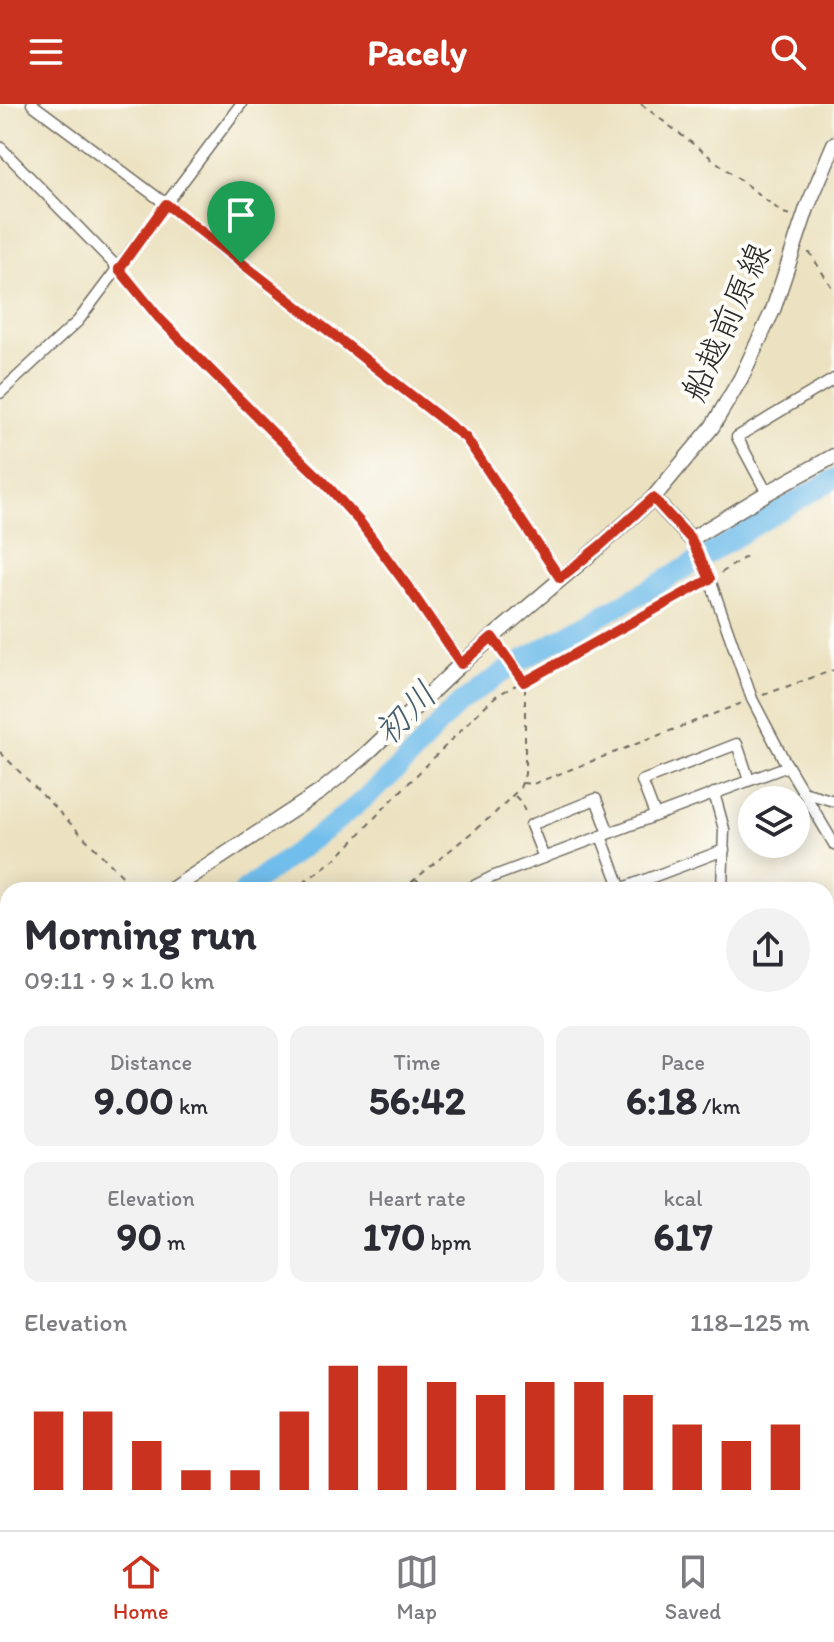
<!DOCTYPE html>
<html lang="en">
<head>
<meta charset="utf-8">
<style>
  body { margin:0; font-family:Itim,"Klee One",sans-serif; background:#f2f2f3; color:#2b2b33; height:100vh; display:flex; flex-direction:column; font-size:30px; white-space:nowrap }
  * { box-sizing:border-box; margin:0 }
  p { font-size:26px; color:#7c7c81 }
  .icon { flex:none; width:44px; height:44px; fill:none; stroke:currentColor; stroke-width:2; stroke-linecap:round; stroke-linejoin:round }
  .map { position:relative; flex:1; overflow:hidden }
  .sheet { position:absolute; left:0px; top:778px; width:834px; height:648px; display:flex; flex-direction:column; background:#fff; border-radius:24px 24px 0 0; box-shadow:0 4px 20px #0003 }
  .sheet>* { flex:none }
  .tools { position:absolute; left:738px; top:682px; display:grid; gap:16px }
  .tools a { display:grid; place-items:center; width:72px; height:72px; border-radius:50%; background:#fff; box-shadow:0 4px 20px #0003; font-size:40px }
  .pin { position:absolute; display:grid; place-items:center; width:68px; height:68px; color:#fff; margin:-82px -34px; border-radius:50% 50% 50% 0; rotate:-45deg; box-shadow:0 0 8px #0007 }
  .pin .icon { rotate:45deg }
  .round { display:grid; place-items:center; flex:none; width:84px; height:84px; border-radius:42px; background:#f2f2f3 }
  .summary { display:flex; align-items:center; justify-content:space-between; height:136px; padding:0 24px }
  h1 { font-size:44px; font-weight:700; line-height:60px }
  .stats { display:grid; grid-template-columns:repeat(3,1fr); gap:12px; height:136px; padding:8px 24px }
  .stats div { display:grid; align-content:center; border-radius:16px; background:#f2f2f3; text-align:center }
  .stats b { font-size:40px; font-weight:700 }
  .stats small { font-size:22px; font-weight:400 }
  .stats p { font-size:22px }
  .chart { height:224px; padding:16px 24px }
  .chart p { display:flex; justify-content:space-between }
  .chart svg { width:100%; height:144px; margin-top:8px; stroke:#c8321e; stroke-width:6 }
  header { display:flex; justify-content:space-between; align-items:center; height:104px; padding:0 24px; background:#c8321e; color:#fff; font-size:36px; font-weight:700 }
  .tab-bar { display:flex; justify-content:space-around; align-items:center; height:112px; border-top:2px solid #e1e1e2; background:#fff; font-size:22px; color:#7c7c81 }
  .tab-bar a { display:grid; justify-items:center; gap:4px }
  .tab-bar .selected { color:#c8321e }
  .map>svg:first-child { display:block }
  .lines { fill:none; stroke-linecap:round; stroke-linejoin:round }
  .river { stroke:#71bdeb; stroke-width:20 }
  .street-casing { stroke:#6f6b60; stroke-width:13 }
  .secondary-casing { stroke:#6f6b60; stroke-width:17 }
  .path { stroke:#6f6b60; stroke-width:2; stroke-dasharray:6 6; stroke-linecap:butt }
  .street { stroke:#fff; stroke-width:10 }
  .secondary { stroke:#fff; stroke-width:14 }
  .route-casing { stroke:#fff; stroke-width:16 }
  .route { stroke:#c8321e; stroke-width:10 }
  .labels { text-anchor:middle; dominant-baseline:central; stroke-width:8; stroke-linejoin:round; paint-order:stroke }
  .street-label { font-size:34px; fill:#2b2b2b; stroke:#fdfcf7 }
  .water-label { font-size:36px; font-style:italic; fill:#445e6e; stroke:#fdfcf7 }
</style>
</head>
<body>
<header><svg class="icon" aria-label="menu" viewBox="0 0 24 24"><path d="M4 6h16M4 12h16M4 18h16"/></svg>Pacely<svg class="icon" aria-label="search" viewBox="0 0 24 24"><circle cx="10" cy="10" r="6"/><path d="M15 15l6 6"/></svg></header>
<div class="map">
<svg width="834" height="1426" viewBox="0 0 834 1426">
  <rect width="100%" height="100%" fill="#fdfcf7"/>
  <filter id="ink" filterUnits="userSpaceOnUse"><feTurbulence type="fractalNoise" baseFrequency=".0125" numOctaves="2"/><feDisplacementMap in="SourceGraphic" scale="16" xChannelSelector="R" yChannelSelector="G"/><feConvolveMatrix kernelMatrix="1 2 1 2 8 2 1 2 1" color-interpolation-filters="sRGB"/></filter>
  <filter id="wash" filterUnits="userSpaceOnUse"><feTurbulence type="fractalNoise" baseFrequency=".006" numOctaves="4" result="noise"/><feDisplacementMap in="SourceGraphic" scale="32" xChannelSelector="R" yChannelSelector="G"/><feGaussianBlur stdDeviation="1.8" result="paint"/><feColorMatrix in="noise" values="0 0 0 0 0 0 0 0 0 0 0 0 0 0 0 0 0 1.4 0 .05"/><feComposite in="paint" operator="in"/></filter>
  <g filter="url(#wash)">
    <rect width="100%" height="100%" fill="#ece2c1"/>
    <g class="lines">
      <g class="river">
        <path d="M 244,786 C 297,747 353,708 401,662 C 423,642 440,614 464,596 C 520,553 584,522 646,487 C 709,451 770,411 834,375"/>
        <polyline points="0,953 8,947"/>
      </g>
    </g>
  </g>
  <g filter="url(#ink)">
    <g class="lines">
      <defs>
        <g id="street">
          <polyline points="32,0 166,100 466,334 560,474"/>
          <polyline points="0,43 119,165 159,214 271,327 324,378 360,418 408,483 461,560"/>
          <polyline points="0,289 78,217 241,0"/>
          <polyline points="767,389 737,333 834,275"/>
          <polyline points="691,435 709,473 752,595 783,654 834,740"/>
          <polyline points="492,533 522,574"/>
          <polyline points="803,688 834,697"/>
          <polyline points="714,689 724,725 722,786"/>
          <polyline points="655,711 642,677 737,640 749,676"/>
          <polyline points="601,732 621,785"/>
          <polyline points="544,754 531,721 596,695 609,729"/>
          <polyline points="466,786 492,773 788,662"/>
          <polyline points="618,786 724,746"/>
          <polyline points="826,836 834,838"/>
          <polyline points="826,1121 834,1114"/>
          <polyline points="826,1239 834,1239"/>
          <polyline points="227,1418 228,1426"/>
          <polyline points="267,1418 271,1426"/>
          <polyline points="567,1418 584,1426"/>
          <path d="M 782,1418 C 800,1426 809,1422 827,1426"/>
          <polyline points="181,1426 190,1418"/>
          <polyline points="592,1426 596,1418"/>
          <polyline points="681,1426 687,1418"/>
        </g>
        <g id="secondary">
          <polyline points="653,394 691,435 767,389 834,352"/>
          <polyline points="171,786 320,688 362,654 461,560 601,441 653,394 712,323 741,274 773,206 807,104 834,40"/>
          <polyline points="0,905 8,899"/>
          <polyline points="0,1265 8,1281"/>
          <polyline points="90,1418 96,1426"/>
        </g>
      </defs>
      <use href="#street" class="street-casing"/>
      <use href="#secondary" class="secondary-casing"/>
      <g class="path">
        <polyline points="641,0 783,109 791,111"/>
        <polyline points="808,149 810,149 834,187"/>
        <polyline points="721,469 750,450"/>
        <polyline points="532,573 701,479"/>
        <polyline points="763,591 834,566"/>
        <polyline points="0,648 136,786"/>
        <polyline points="522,679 533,680 742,599"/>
        <polyline points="515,692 521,698 526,710"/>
        <polyline points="416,775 425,786"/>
        <polyline points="294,786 340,751 381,707 482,605 496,592 516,581"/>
        <polyline points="402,786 494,710 520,684 525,670 525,582"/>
        <polyline points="0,988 8,981"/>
      </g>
      <use href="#street" class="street"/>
      <use href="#secondary" class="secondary"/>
    </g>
  </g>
  <g class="lines" filter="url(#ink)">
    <defs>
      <polygon id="route" points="166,100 466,334 560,474 601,441 653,394 691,435 710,475 524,578 492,533 461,560 408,483 360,418 324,378 271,327 159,214 119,165"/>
    </defs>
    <use href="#route" class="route-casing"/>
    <use href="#route" class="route"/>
  </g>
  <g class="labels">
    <g class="street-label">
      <text transform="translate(726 218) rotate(-66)">船越前原線</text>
    </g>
    <g class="water-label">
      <text transform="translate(405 609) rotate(-46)">初川</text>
    </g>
  </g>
</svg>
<div class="tools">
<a><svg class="icon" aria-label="layers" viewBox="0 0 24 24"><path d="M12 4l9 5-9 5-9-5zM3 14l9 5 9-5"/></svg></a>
</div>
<div class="pin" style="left:241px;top:159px;background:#1e9e55"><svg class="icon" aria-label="arrive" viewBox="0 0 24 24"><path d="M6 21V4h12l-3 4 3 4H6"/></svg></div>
<section class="sheet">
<div class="summary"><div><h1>Morning run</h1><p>09:11 · 9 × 1.0 km</p></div><a class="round"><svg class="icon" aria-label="share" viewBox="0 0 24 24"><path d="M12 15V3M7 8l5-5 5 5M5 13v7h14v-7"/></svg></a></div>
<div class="stats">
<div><p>Distance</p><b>9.00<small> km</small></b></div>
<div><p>Time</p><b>56:42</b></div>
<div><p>Pace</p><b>6:18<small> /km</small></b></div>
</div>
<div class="stats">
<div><p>Elevation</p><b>90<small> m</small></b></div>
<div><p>Heart rate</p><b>170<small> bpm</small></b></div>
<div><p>kcal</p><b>617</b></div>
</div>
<div class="chart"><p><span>Elevation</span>118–125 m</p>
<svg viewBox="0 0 160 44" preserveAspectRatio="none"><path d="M5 44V20M15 44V20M25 44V29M35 44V38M45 44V38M55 44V20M65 44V6M75 44V6M85 44V11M95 44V15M105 44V11M115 44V11M125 44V15M135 44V24M145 44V29M155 44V24"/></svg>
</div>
</section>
</div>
<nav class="tab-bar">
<a class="selected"><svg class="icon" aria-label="home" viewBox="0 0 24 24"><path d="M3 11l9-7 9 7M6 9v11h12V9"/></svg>Home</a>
<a><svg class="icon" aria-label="map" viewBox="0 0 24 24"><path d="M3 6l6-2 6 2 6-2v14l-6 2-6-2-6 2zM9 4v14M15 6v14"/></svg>Map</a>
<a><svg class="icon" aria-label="saved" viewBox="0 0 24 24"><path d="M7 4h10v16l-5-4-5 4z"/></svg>Saved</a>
</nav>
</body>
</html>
